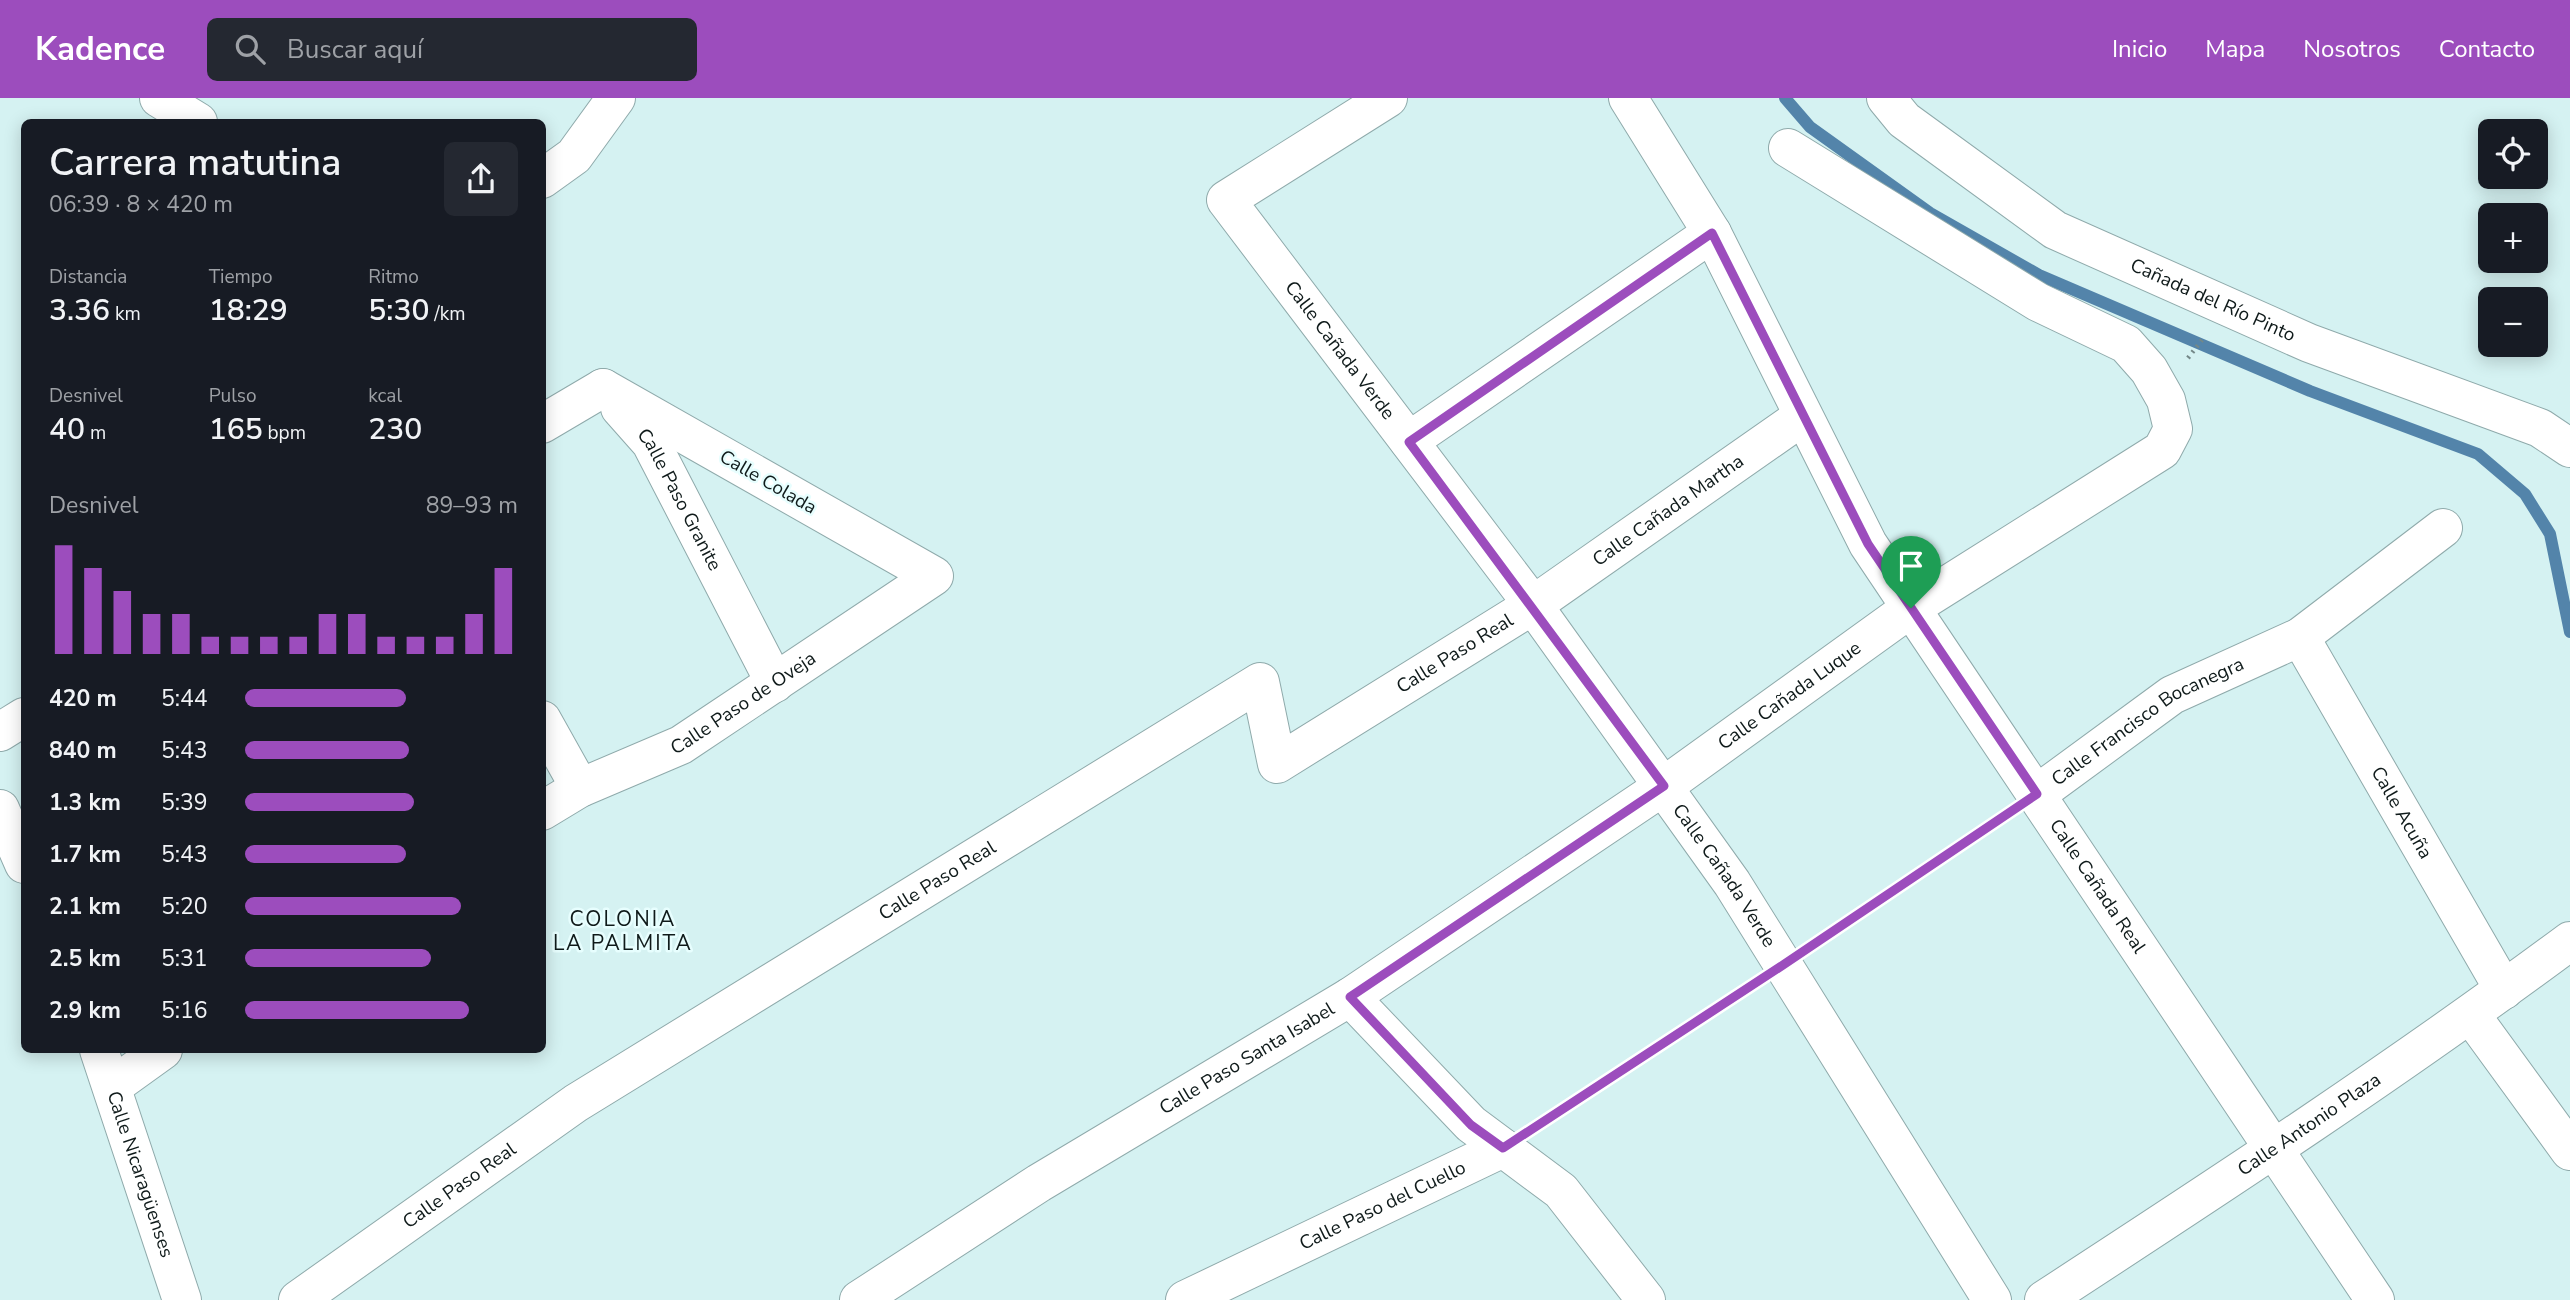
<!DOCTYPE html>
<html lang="es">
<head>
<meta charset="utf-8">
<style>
  body { margin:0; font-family:"Nunito Sans",sans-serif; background:#242831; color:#f1f3f6; height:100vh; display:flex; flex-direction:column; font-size:26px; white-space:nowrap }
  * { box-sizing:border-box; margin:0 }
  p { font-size:23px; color:#9ea1a6 }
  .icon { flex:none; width:38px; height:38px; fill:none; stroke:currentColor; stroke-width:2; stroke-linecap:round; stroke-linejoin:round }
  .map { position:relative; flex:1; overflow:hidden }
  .panel { position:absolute; left:21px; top:21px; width:525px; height:934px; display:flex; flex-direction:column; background:#171b24; border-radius:10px; box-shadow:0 4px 18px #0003 }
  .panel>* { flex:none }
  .buttons { position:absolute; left:2478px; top:21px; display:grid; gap:14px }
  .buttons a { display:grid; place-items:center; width:70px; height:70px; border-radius:10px; background:#171b24; box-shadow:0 4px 18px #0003; font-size:35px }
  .pin { position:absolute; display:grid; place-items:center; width:60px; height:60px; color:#fff; margin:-72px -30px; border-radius:50% 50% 50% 0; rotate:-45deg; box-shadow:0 0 7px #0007 }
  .pin .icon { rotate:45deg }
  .round { display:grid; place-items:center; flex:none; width:74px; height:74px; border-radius:10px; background:#242831 }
  .overview { display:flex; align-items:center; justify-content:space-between; height:119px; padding:0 28px }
  h1 { font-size:38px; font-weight:600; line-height:52px }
  .metrics { display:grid; grid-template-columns:repeat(3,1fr); gap:10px; height:119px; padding:7px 28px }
  .metrics div { display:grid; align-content:center }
  .metrics b { font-size:30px; font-weight:600 }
  .metrics small { font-size:19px; font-weight:400 }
  .metrics p { font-size:19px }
  .chart { height:196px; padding:14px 28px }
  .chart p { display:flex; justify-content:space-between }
  .chart svg { width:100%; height:126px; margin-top:7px; stroke:#9c4dbd; stroke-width:6 }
  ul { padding:0 28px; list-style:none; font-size:23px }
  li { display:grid; grid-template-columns:112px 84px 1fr; align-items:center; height:52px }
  li i { height:18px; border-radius:9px; background:#9c4dbd }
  header { display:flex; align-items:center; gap:42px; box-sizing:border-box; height:98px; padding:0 35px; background:#9c4dbd; color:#fff }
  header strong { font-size:33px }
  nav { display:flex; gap:38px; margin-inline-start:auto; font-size:24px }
  .search { width:490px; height:63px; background:#242831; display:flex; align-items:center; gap:18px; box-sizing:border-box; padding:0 24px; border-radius:10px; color:#9ea1a6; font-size:26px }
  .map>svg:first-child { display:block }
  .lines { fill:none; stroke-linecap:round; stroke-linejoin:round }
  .stream { stroke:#5384aa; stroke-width:12 }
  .minor-casing { stroke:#8faaab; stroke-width:40 }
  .path { stroke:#748888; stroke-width:4.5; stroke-dasharray:2 5; stroke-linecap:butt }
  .minor { stroke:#fff; stroke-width:38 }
  .route-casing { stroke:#fff; stroke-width:14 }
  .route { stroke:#9c4dbd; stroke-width:9 }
  .labels { text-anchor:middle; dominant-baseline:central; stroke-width:5; stroke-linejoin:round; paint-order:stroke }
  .street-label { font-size:19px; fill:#0f1a1a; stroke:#e7fefe }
  .neighbourhood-label { font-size:21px; letter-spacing:2px; fill:#0f1a1a; stroke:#e7fefe }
</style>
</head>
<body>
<header>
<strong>Kadence</strong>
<div class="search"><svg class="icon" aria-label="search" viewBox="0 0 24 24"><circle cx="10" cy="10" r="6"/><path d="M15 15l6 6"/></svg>Buscar aquí</div>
<nav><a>Inicio</a><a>Mapa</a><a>Nosotros</a><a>Contacto</a></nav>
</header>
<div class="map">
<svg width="2570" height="1202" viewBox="0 0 2570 1202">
  <rect width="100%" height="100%" fill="#d5f2f2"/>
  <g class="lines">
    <polyline class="stream" points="1785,0 1810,29 1930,115 2039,177 2310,293 2478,356 2525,396 2550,436 2570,534"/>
    <defs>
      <g id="minor">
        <polyline points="159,0 198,24"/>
        <path id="s1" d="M 1388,0 L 1226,102 L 1533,507 L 1732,785 L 1992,1202"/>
        <path id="s2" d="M 1628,0 L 1712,135 L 1868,446 L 2375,1202"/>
        <path id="s3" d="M 1886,0 L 1904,22 L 2055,132 L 2309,245 L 2540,330 L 2570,350"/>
        <polyline points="542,81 574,58 616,0"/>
        <path id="s4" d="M 620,310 L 651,345 L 775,585"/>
        <polyline points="542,326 603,290"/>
        <polyline points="1409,343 1712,135"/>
        <path id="s5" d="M 2300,539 L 2504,892"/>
        <polyline points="542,622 580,690"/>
        <polyline points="0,634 24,619"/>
        <path id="s6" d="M 2037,696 L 2172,597 L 2300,539 L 2443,430"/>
        <polyline points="0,711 24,766"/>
        <path id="s7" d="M 542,713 L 580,690 L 681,647 L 934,478 L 603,290"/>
        <polyline points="1350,899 1471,1026 1561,1093 1646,1202"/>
        <polyline points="2471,917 2570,1053"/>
        <path id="s8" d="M 99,952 L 182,1202"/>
        <polyline points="113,988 163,952"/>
        <path id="s9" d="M 298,1202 L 576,1005 L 1260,584 L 1277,666 L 1533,507 L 1803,318"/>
        <path id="s10" d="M 859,1202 L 1039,1085 L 1350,899 L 1664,688 L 1911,510 L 2162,352 L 2173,331 L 2166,302 L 2149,272 L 2126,246 L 2038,204 L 1788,50"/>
        <path id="s11" d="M 1185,1202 L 1503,1050"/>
        <path id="s12" d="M 2044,1202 C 2222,1086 2399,970 2570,843"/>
      </g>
    </defs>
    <use href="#minor" class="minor-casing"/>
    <g class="path">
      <polyline points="2188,260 2202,242"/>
      <polyline points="1817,844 2001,720"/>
      <polyline points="1539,1026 1748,890"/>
    </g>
    <use href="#minor" class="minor"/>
  </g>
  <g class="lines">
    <defs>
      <polygon id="route" points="1712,135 1868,446 2037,696 1783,867 1503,1050 1471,1027 1350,899 1664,688 1409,344"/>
    </defs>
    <use href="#route" class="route-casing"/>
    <use href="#route" class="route"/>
  </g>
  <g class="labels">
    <g class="street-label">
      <text stroke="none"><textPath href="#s3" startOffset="388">Cañada del Río Pinto</textPath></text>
      <text stroke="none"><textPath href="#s1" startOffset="380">Calle Cañada Verde</textPath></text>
      <text transform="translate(768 384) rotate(30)">Calle Colada</text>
      <text stroke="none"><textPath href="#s4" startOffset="110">Calle Paso Granite</textPath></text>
      <text stroke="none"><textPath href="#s9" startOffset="1694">Calle Cañada Martha</textPath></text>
      <text stroke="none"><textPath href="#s9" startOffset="1437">Calle Paso Real</textPath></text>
      <text stroke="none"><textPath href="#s10" startOffset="1110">Calle Cañada Luque</textPath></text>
      <text stroke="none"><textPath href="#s7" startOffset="229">Calle Paso de Oveja</textPath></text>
      <text stroke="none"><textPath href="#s6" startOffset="133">Calle Francisco Bocanegra</textPath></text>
      <text stroke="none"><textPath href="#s5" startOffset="203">Calle Acuña</textPath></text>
      <text stroke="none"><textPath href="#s1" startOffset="1031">Calle Cañada Verde</textPath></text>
      <text stroke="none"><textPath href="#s9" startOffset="765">Calle Paso Real</textPath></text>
      <text stroke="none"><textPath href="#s2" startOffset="919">Calle Cañada Real</textPath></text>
      <text stroke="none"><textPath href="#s10" startOffset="457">Calle Paso Santa Isabel</textPath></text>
      <text stroke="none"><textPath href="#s12" startOffset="318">Calle Antonio Plaza</textPath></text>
      <text stroke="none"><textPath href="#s8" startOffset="131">Calle Nicaragüenses</textPath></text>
      <text stroke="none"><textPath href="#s9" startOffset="198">Calle Paso Real</textPath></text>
      <text stroke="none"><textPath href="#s11" startOffset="219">Calle Paso del Cuello</textPath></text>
    </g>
    <g class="neighbourhood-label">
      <text x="623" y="821">COLONIA<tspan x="623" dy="24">LA PALMITA</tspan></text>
    </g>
  </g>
</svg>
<div class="buttons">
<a><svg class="icon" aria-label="locate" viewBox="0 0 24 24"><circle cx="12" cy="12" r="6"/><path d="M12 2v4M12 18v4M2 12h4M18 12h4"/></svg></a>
<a>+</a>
<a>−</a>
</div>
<div class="pin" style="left:1911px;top:510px;background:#1e9e55"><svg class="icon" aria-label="arrive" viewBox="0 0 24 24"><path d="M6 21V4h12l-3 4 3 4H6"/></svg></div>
<section class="panel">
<div class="overview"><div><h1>Carrera matutina</h1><p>06:39 · 8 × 420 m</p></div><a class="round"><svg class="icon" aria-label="share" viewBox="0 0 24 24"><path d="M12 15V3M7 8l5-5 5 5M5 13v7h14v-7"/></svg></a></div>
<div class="metrics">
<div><p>Distancia</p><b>3.36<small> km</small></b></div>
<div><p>Tiempo</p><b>18:29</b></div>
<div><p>Ritmo</p><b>5:30<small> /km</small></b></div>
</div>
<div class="metrics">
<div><p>Desnivel</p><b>40<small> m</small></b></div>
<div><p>Pulso</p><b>165<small> bpm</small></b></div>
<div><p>kcal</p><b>230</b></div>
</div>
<div class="chart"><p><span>Desnivel</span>89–93 m</p>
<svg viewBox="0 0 160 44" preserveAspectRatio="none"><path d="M5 44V6M15 44V14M25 44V22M35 44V30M45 44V30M55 44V38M65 44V38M75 44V38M85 44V38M95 44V30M105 44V30M115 44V38M125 44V38M135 44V38M145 44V30M155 44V14"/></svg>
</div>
<ul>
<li><b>420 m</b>5:44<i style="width:59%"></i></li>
<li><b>840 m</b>5:43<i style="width:60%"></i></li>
<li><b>1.3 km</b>5:39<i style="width:62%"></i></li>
<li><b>1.7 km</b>5:43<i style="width:59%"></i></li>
<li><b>2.1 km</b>5:20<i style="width:79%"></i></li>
<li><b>2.5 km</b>5:31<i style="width:68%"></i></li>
<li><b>2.9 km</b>5:16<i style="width:82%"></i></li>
</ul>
</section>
</div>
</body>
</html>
